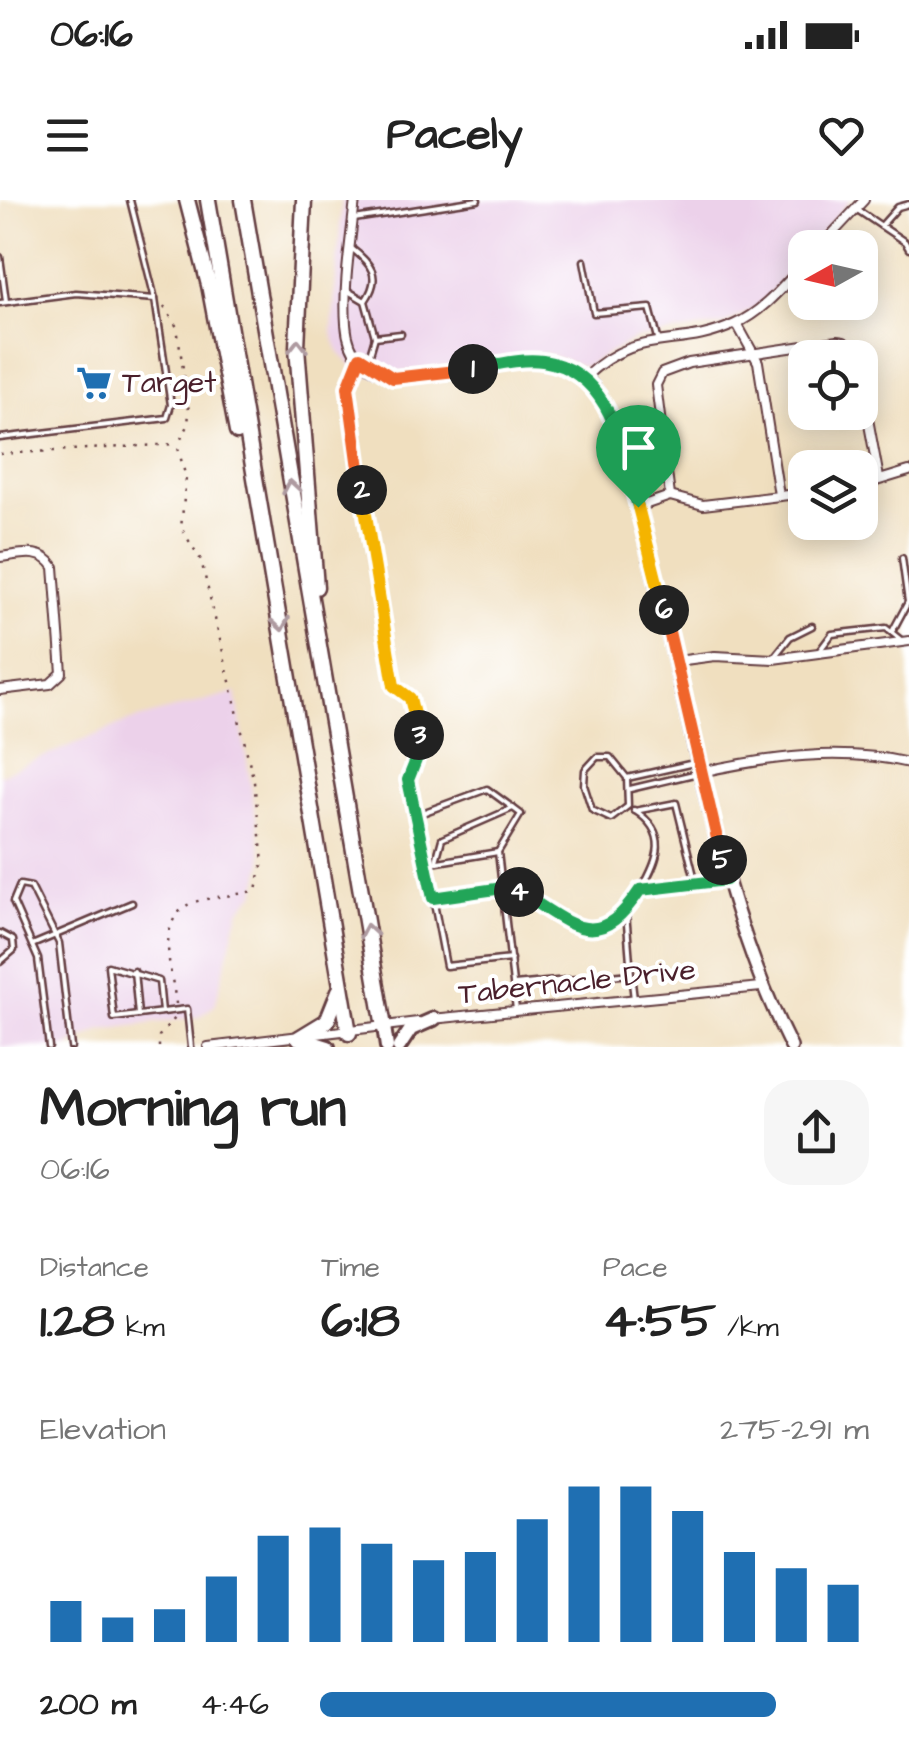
<!DOCTYPE html>
<html lang="en">
<head>
<meta charset="utf-8">
<style>
  body { margin:0; font-family:"Architects Daughter",sans-serif; background:#f6f6f6; color:#222; height:100vh; display:flex; flex-direction:column; font-size:38px; white-space:nowrap }
  * { box-sizing:border-box; margin:0 }
  p { font-size:32px; color:#767676 }
  .icon { flex:none; width:55px; height:55px; fill:none; stroke:currentColor; stroke-width:2; stroke-linecap:round; stroke-linejoin:round }
  .map { position:relative; height:847px; overflow:hidden }
  .details { display:flex; flex-direction:column; background:#fff; flex:1 }
  .details>* { flex:none }
  .needle { width:65px; rotate:262deg }
  .tools { position:absolute; left:788px; top:30px; display:grid; gap:20px }
  .tools a { display:grid; place-items:center; width:90px; height:90px; border-radius:20px; background:#fff; box-shadow:0 5px 25px #0003; font-size:50px }
  .pin { position:absolute; display:grid; place-items:center; width:85px; height:85px; color:#fff; margin:-102px -42px; border-radius:50% 50% 50% 0; rotate:-45deg; box-shadow:0 0 10px #0007 }
  .pin .icon { rotate:45deg }
  .km { position:absolute; width:50px; height:50px; margin:-25px; border-radius:50%; background:#222; color:#fff; font-size:28px; line-height:50px; text-align:center }
  .round { display:grid; place-items:center; flex:none; width:105px; height:105px; border-radius:30px; background:#f6f6f6 }
  .head { display:flex; align-items:center; justify-content:space-between; height:170px; padding:0 40px }
  h1 { font-size:55px; font-weight:700; line-height:75px }
  .metrics { display:grid; grid-template-columns:repeat(3,1fr); gap:15px; height:170px; padding:10px 40px }
  .metrics div { display:grid; align-content:center }
  .metrics b { font-size:50px; font-weight:700 }
  .metrics small { font-size:28px; font-weight:400 }
  .metrics p { font-size:28px }
  .chart { height:280px; padding:20px 40px }
  .chart p { display:flex; justify-content:space-between }
  .chart svg { width:100%; height:180px; margin-top:10px; stroke:#1f6fb2; stroke-width:6 }
  ul { padding:0 40px; list-style:none; font-size:32px }
  li { display:grid; grid-template-columns:160px 120px 1fr; align-items:center; height:75px }
  li i { height:25px; border-radius:12px; background:#1f6fb2 }
  .status { display:flex; justify-content:space-between; align-items:center; height:70px; padding:0 50px; background:#fff; direction:ltr }
  .status svg { height:28px; fill:currentColor }
  header { display:flex; justify-content:space-between; align-items:center; height:130px; padding:0 40px; background:#fff; font-size:45px; font-weight:700 }
  .map>svg:first-child { display:block }
  .built { fill:#ecd1ea }
  .lines { fill:none; stroke-linecap:round; stroke-linejoin:round }
  .lane-casing { stroke:#633c41; stroke-width:9 }
  .street-casing { stroke:#633c41; stroke-width:12 }
  .secondary-casing { stroke:#633c41; stroke-width:16 }
  .primary-casing { stroke:#633c41; stroke-width:18 }
  .highway-casing { stroke:#633c41; stroke-width:19 }
  .path { stroke:#633c41; stroke-width:2.5; stroke-dasharray:2.5 8; stroke-linecap:butt }
  .lane { stroke:#fff; stroke-width:4 }
  .street { stroke:#fff; stroke-width:8 }
  .secondary { stroke:#fff; stroke-width:11 }
  .primary { stroke:#fff; stroke-width:12 }
  .highway { stroke:#fff; stroke-width:14 }
  .oneway { stroke:#ae9aa0 }
  .split-1-casing { stroke:#fff; stroke-width:20 }
  .split-2-casing { stroke:#fff; stroke-width:20 }
  .split-3-casing { stroke:#fff; stroke-width:20 }
  .split-4-casing { stroke:#fff; stroke-width:20 }
  .split-5-casing { stroke:#fff; stroke-width:20 }
  .split-6-casing { stroke:#fff; stroke-width:20 }
  .split-7-casing { stroke:#fff; stroke-width:20 }
  .split-1 { stroke:#22a559; stroke-width:12 }
  .split-2 { stroke:#f0652b; stroke-width:12 }
  .split-3 { stroke:#f5b400; stroke-width:12 }
  .split-4 { stroke:#22a559; stroke-width:12 }
  .split-5 { stroke:#22a559; stroke-width:12 }
  .split-6 { stroke:#f0652b; stroke-width:12 }
  .split-7 { stroke:#f5b400; stroke-width:12 }
  .labels { text-anchor:middle; dominant-baseline:central; stroke-width:8; stroke-linejoin:round; paint-order:stroke }
  .poi-label { font-size:30px; fill:#4a1f2b; stroke:#fff; text-anchor:start }
  .street-label { font-size:30px; fill:#4a1f2b; stroke:#fff }
</style>
</head>
<body>
<div class="status"><b>06:16</b><svg viewBox="0 0 49 12"><path d="M0 12V9h3v3zM5 12V6h3v6zM10 12V3h3v9zM15 12V0h3v12zM26 1h20v11H26zM47 4h2v5h-2z"/></svg></div>
<header><svg class="icon" aria-label="menu" viewBox="0 0 24 24"><path d="M4 6h16M4 12h16M4 18h16"/></svg>Pacely<svg class="icon" aria-label="heart" viewBox="0 0 24 24"><path d="M12 20l-8-8c-3-5 5-10 8-4 3-6 11-1 8 4z"/></svg></header>
<div class="map">
<svg width="909" height="847" viewBox="0 0 909 847">
  <rect width="100%" height="100%" fill="#fff"/>
  <filter id="ink" filterUnits="userSpaceOnUse"><feTurbulence type="fractalNoise" baseFrequency=".01" numOctaves="2"/><feDisplacementMap in="SourceGraphic" scale="20" xChannelSelector="R" yChannelSelector="G"/><feConvolveMatrix kernelMatrix="1 2 1 2 8 2 1 2 1" color-interpolation-filters="sRGB"/></filter>
  <filter id="wash" filterUnits="userSpaceOnUse"><feTurbulence type="fractalNoise" baseFrequency=".0048" numOctaves="4" result="noise"/><feDisplacementMap in="SourceGraphic" scale="40" xChannelSelector="R" yChannelSelector="G"/><feGaussianBlur stdDeviation="2.25" result="paint"/><feColorMatrix in="noise" values="0 0 0 0 0 0 0 0 0 0 0 0 0 0 0 0 0 1.4 0 .05"/><feComposite in="paint" operator="in"/></filter>
  <g filter="url(#wash)">
    <rect width="100%" height="100%" fill="#f0dfbf"/>
    <g class="built">
      <polygon points="342,0 850,0 771,92 755,108 723,125 635,139 584,167 546,154 363,177 340,154 332,133"/>
      <polygon points="236,492 263,662 256,692 239,711 215,805 199,817 101,830 65,847 0,847 0,575 127,522"/>
    </g>
  </g>
  <g filter="url(#ink)">
    <g class="lines">
      <defs>
        <g id="lane">
          <polyline points="856,9 905,42 909,49"/>
          <polyline points="354,19 478,0"/>
          <polyline points="881,26 898,7 909,4"/>
          <path d="M 351,48 C 372,64 382,77 365,101"/>
          <polyline points="0,57 6,101"/>
          <polyline points="584,61 594,113 650,108 659,142"/>
          <polyline points="348,91 365,101 375,137"/>
          <polyline points="0,103 76,93 155,99 130,0"/>
          <polyline points="360,158 348,187 394,486 410,498 420,539 408,580 426,664 498,652"/>
          <polyline points="367,164 375,137 401,134"/>
          <polyline points="0,238 167,218 171,205 155,99"/>
          <polyline points="893,430 908,402 902,358"/>
          <polyline points="820,450 832,434 886,428 901,440"/>
          <polyline points="774,457 790,437 812,426"/>
          <polygon points="597,557 610,557 627,578 628,606 611,619 592,610 584,585 585,570"/>
          <polyline points="627,578 694,563"/>
          <polyline points="630,589 698,573"/>
          <polyline points="513,608 521,614 498,652 516,810"/>
          <path d="M 634,610 C 670,633 659,659 641,690"/>
          <polyline points="635,611 676,603 696,684"/>
          <polyline points="414,616 487,589 513,608 442,639 436,661"/>
          <polyline points="426,664 433,698"/>
          <polyline points="0,733 13,740 14,750 0,762"/>
          <polyline points="32,745 132,703"/>
          <polyline points="511,759 446,766 433,698 511,688 589,732 612,724 641,690 723,681"/>
          <polyline points="134,771 138,815"/>
          <polyline points="631,774 634,799"/>
          <polyline points="514,785 631,774 626,712"/>
          <polyline points="162,812 159,781 108,766 114,818 187,809 191,847"/>
          <polyline points="49,847 38,759 13,702 20,685 31,687 59,743 71,847"/>
        </g>
        <g id="street">
          <path d="M 355,0 C 351,40 343,84 346,124 C 353,219 487,155 541,161 C 555,162 571,171 585,177 C 640,125 676,152 735,124 C 764,111 784,85 805,63"/>
          <polyline points="819,48 864,0"/>
          <polyline points="737,124 758,162 779,295"/>
          <polyline points="860,176 879,278"/>
          <polyline points="850,268 875,266"/>
          <polyline points="860,286 909,271"/>
          <polyline points="670,296 656,185 662,173 689,163 837,141 844,142 853,158"/>
          <polyline points="638,307 670,296 703,305 805,293"/>
          <path d="M 0,357 C 20,355 41,347 54,367 L 62,473 L 50,484 L 0,490"/>
          <polyline points="677,461 715,456 773,459 909,441"/>
          <path d="M 701,572 C 769,557 841,547 909,563"/>
          <polyline points="432,819 761,787"/>
          <polyline points="208,847 418,822"/>
        </g>
        <path id="secondary" d="M 585,177 C 630,228 638,311 654,375 C 696,534 717,699 791,847"/>
        <g id="primary">
          <polyline points="384,827 387,847"/>
          <polyline points="299,838 328,847"/>
          <polyline points="399,847 411,829 434,819"/>
        </g>
        <g id="highway">
          <polyline points="187,0 209,85 237,232"/>
          <polyline points="208,0 349,833"/>
          <polyline points="243,0 384,827"/>
          <polyline points="304,0 297,147 316,387"/>
          <polyline points="299,838 327,821 339,791"/>
        </g>
      </defs>
      <use href="#lane" class="lane-casing"/>
      <use href="#street" class="street-casing"/>
      <use href="#secondary" class="secondary-casing"/>
      <use href="#primary" class="primary-casing"/>
      <use href="#highway" class="highway-casing"/>
      <g class="path">
        <polyline points="164,106 177,127 189,211 188,226 178,244"/>
        <polyline points="0,254 176,244"/>
        <path d="M 176,804 C 173,774 155,727 186,706 C 199,697 238,696 256,690 L 263,662 L 254,582 L 201,360 L 181,328 L 186,278 L 177,244"/>
        <polyline points="159,847 159,836 176,817"/>
      </g>
      <use href="#lane" class="lane"/>
      <use href="#street" class="street"/>
      <use href="#secondary" class="secondary"/>
      <use href="#primary" class="primary"/>
      <use href="#highway" class="highway"/>
    </g>
    <defs><path id="oneway-chevron" d="M-2-3.5L2.5 0L-2 3.5" fill="none" stroke-width="1.6" stroke-linecap="round" stroke-linejoin="round" transform="scale(2.5)"/></defs>
    <g class="oneway">
      <use href="#oneway-chevron" transform="translate(298 146) rotate(-90)"/>
      <use href="#oneway-chevron" transform="translate(291 287) rotate(-100)"/>
      <use href="#oneway-chevron" transform="translate(281 424) rotate(80)"/>
      <use href="#oneway-chevron" transform="translate(368 731) rotate(-100)"/>
    </g>
  </g>
  <g class="lines" filter="url(#ink)">
    <defs>
      <path id="split-1" d="M 473,169 C 495,165 521,158 543,161 C 613,172 622,251 638,307"/>
      <polyline id="split-2" points="362,290 348,187 360,157 393,178 473,169"/>
      <polyline id="split-3" points="362,290 394,486 410,498 419,535"/>
      <polyline id="split-4" points="419,535 418,555 408,580 433,698 503,688 519,692"/>
      <path id="split-5" d="M 519,692 C 573,725 597,755 640,690 L 726,680 L 722,660"/>
      <polyline id="split-6" points="664,410 722,660"/>
      <polyline id="split-7" points="638,307 664,410"/>
    </defs>
    <use href="#split-1" class="split-1-casing"/>
    <use href="#split-2" class="split-2-casing"/>
    <use href="#split-3" class="split-3-casing"/>
    <use href="#split-4" class="split-4-casing"/>
    <use href="#split-5" class="split-5-casing"/>
    <use href="#split-6" class="split-6-casing"/>
    <use href="#split-7" class="split-7-casing"/>
    <use href="#split-1" class="split-1"/>
    <use href="#split-2" class="split-2"/>
    <use href="#split-3" class="split-3"/>
    <use href="#split-4" class="split-4"/>
    <use href="#split-5" class="split-5"/>
    <use href="#split-6" class="split-6"/>
    <use href="#split-7" class="split-7"/>
  </g>
  <defs>
    <symbol id="supermarket-bare" viewBox="-9 -9 18 18"><path d="M-6-5.5h2.5l.6 2H6L4.5 2H-2.5L-4.4-4H-6ZM-1.5 3.2a1.3 1.3 0 1 0 .1 0ZM3 3.2a1.3 1.3 0 1 0 .1 0Z" fill="#1f6fb2" stroke="#fff" stroke-width="2.5" paint-order="stroke"/></symbol>
  </defs>
  <g fill-rule="evenodd">
    <use href="#supermarket-bare" x="69" y="158" width="50" height="50"/>
  </g>
  <g class="labels">
    <g class="poi-label">
      <text x="122" y="183">Target</text>
    </g>
    <g class="street-label">
      <text transform="translate(577 782) rotate(-6)">Tabernacle Drive</text>
    </g>
  </g>
</svg>
<div class="tools">
<a><svg class="needle" viewBox="-14 -14 28 28"><path d="M0-13l5 13h-10z" fill="#e53935"/><path d="M0 13l5-13h-10z" fill="#767676"/></svg></a>
<a><svg class="icon" aria-label="locate" viewBox="0 0 24 24"><circle cx="12" cy="12" r="6"/><path d="M12 2v4M12 18v4M2 12h4M18 12h4"/></svg></a>
<a><svg class="icon" aria-label="layers" viewBox="0 0 24 24"><path d="M12 4l9 5-9 5-9-5zM3 14l9 5 9-5"/></svg></a>
</div>
<div class="pin" style="left:638px;top:307px;background:#1e9e55"><svg class="icon" aria-label="arrive" viewBox="0 0 24 24"><path d="M6 21V4h12l-3 4 3 4H6"/></svg></div>
<b class="km" style="left:473px;top:169px">1</b>
<b class="km" style="left:362px;top:290px">2</b>
<b class="km" style="left:419px;top:535px">3</b>
<b class="km" style="left:519px;top:692px">4</b>
<b class="km" style="left:722px;top:660px">5</b>
<b class="km" style="left:664px;top:410px">6</b>
</div>
<section class="details">
<div class="head"><div><h1>Morning run</h1><p>06:16</p></div><a class="round"><svg class="icon" aria-label="share" viewBox="0 0 24 24"><path d="M12 15V3M7 8l5-5 5 5M5 13v7h14v-7"/></svg></a></div>
<div class="metrics">
<div><p>Distance</p><b>1.28<small> km</small></b></div>
<div><p>Time</p><b>6:18</b></div>
<div><p>Pace</p><b>4:55<small> /km</small></b></div>
</div>
<div class="chart"><p><span>Elevation</span>275–291 m</p>
<svg viewBox="0 0 160 44" preserveAspectRatio="none"><path d="M5 44V34M15 44V38M25 44V36M35 44V28M45 44V18M55 44V16M65 44V20M75 44V24M85 44V22M95 44V14M105 44V6M115 44V6M125 44V12M135 44V22M145 44V26M155 44V30"/></svg>
</div>
<ul>
<li><b>200 m</b>4:46<i style="width:83%"></i></li>
</ul>
</section>
</body>
</html>
